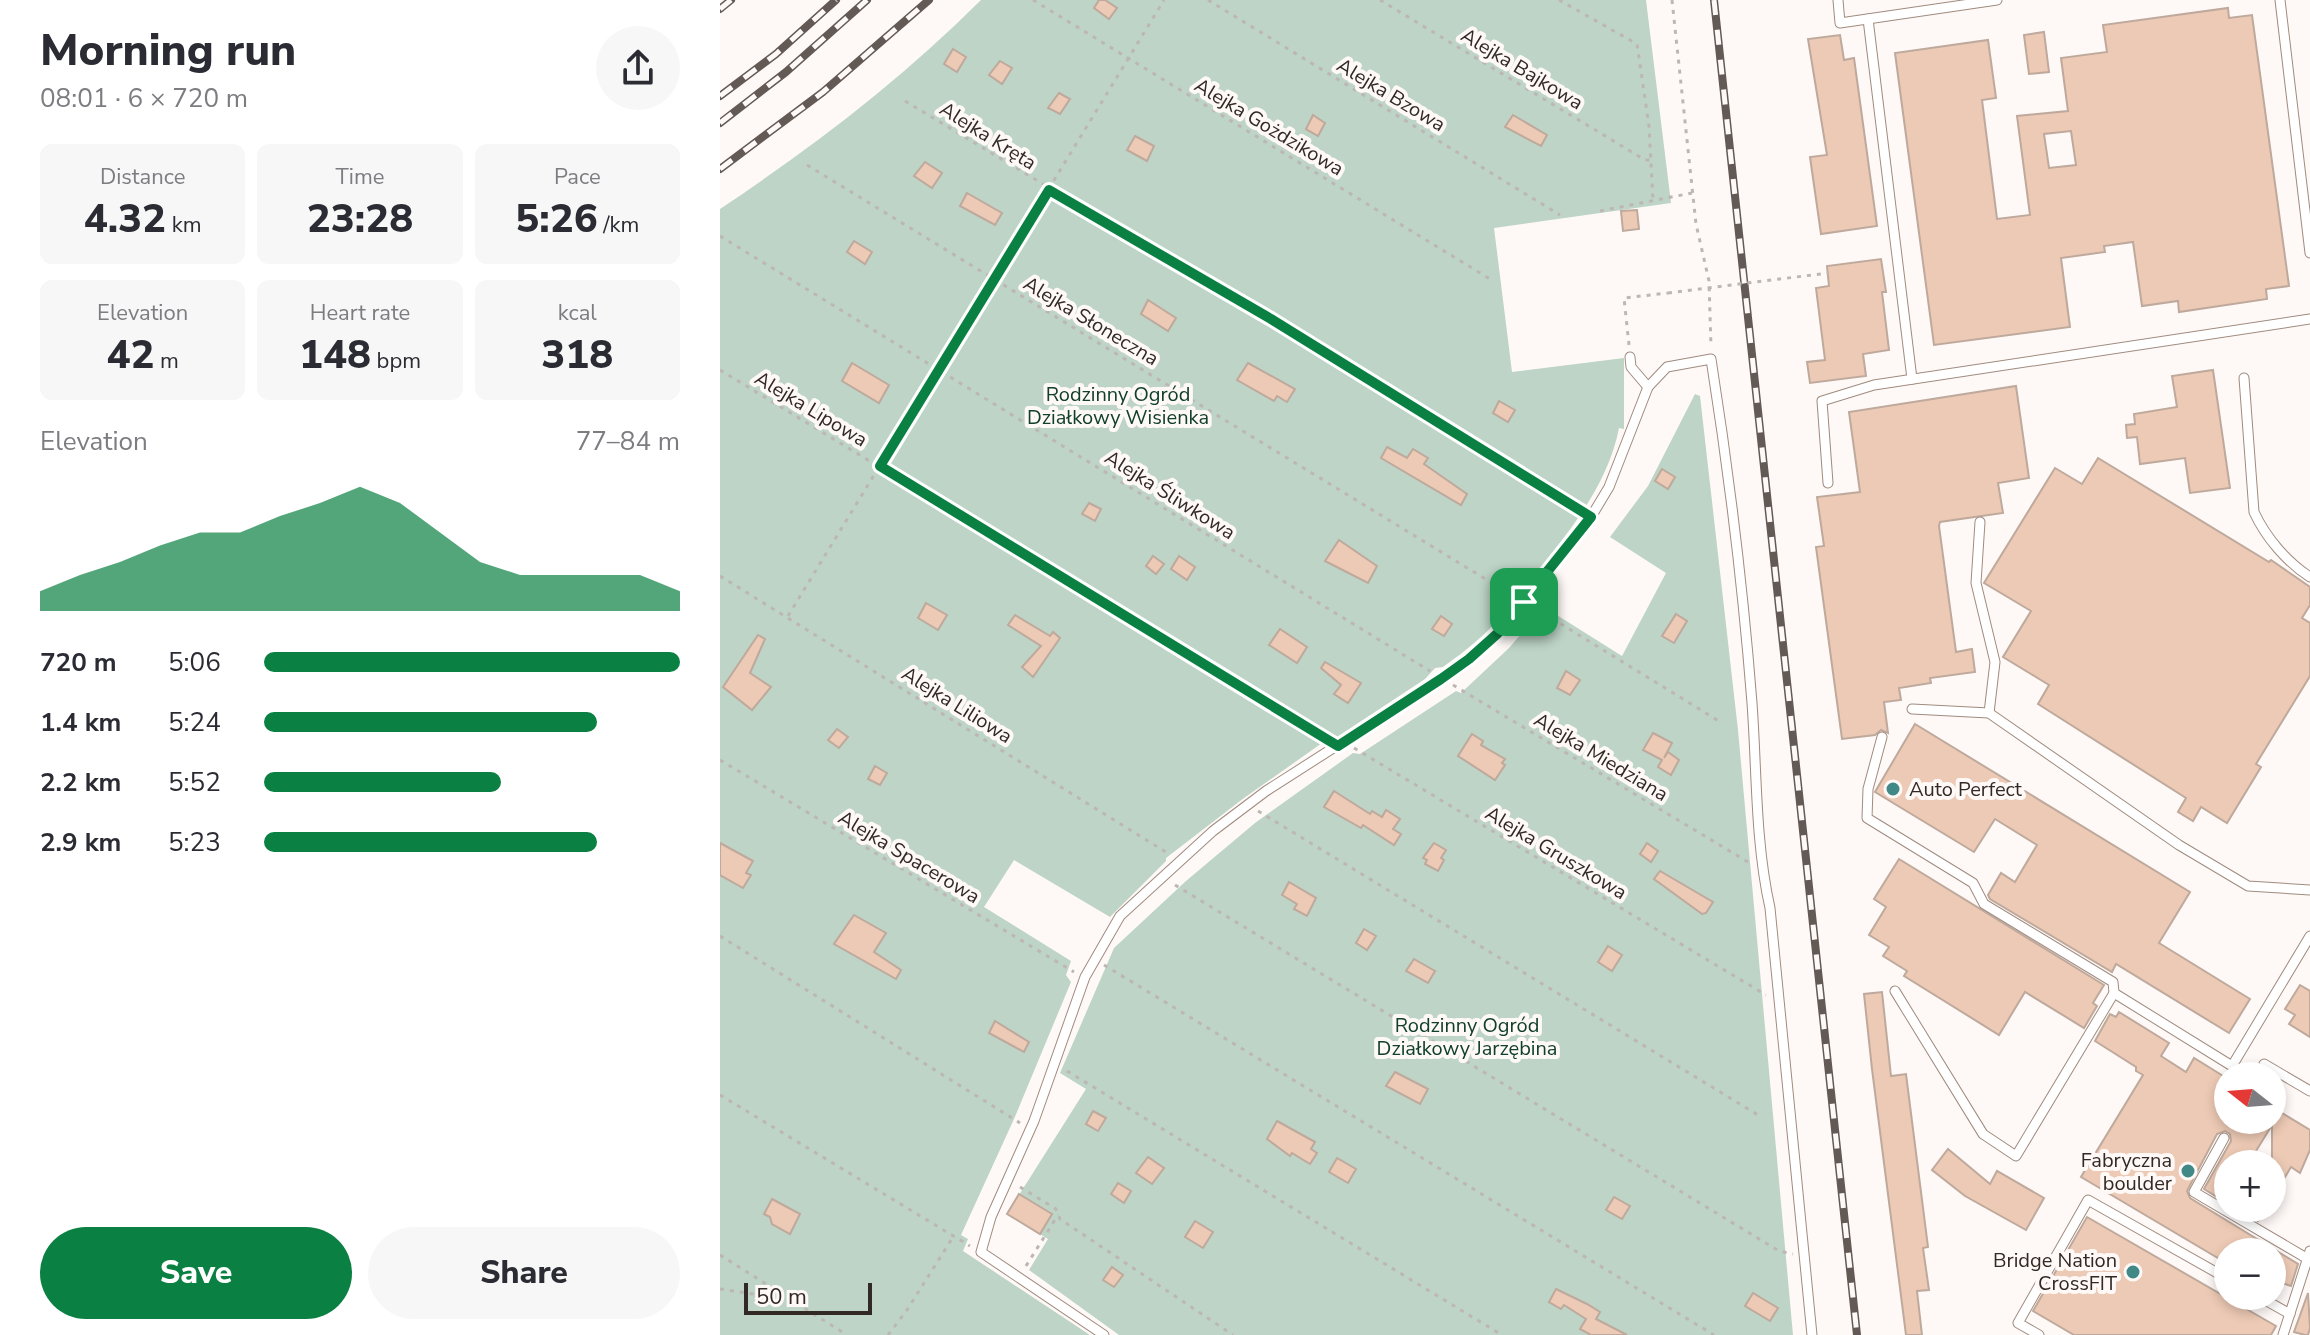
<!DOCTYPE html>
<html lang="en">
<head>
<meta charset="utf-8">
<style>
  body { margin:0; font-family:"Nunito Sans",sans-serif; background:#f7f7f7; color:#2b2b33; height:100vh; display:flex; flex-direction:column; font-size:30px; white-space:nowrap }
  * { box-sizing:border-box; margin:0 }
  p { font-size:26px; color:#7c7c81 }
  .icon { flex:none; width:44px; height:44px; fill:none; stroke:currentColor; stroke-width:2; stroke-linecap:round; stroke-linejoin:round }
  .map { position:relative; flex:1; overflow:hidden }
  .side { display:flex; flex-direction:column; background:#fff; width:720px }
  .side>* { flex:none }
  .needle { width:52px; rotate:287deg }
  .tools { position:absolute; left:1494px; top:1062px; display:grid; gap:16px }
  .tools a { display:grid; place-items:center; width:72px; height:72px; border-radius:50%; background:#fff; box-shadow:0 4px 12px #0003; font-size:40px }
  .scale { position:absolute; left:24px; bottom:20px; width:128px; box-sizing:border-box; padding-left:8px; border:4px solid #322924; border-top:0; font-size:22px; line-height:28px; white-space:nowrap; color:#322924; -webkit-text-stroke:6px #fef9f7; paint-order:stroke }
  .pin { position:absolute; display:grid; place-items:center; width:68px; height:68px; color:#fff; margin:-34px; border-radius:16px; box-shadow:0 4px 12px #0006 }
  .round { display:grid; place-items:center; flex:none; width:84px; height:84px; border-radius:42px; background:#f7f7f7 }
  .head { display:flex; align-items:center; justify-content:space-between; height:136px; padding:0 40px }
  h1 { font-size:44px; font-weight:800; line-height:60px }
  .metrics { display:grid; grid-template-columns:repeat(3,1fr); gap:12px; height:136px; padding:8px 40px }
  .metrics div { display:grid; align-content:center; border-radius:12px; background:#f7f7f7; text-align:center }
  .metrics b { font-size:40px; font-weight:800 }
  .metrics small { font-size:22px; font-weight:400 }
  .metrics p { font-size:22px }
  .chart { height:224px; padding:16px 40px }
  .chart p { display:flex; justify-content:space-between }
  .chart svg { width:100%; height:144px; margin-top:8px; fill:#0b8043; opacity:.7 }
  .cta { display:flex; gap:16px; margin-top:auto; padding:16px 40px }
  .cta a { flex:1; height:92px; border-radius:48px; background:#0b8043; color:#fff; font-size:32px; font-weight:800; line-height:92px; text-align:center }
  .cta a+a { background:#f7f7f7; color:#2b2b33 }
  ul { padding:0 40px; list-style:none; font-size:26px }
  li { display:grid; grid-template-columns:128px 96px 1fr; align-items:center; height:60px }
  li i { height:20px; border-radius:10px; background:#0b8043 }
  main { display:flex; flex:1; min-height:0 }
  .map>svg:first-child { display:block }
  .green { fill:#bdd4c6 }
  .building { fill:#edcab5; stroke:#bea99c; stroke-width:2; fill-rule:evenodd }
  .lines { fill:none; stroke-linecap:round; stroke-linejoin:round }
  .lane-casing { stroke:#a08b7f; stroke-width:11 }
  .path { stroke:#bdb7b4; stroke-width:3; stroke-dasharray:4 6; stroke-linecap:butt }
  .lane { stroke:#fff; stroke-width:9 }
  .rail-casing { stroke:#635a56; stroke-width:8 }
  .rail { stroke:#fef9f7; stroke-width:5; stroke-dasharray:15; stroke-linecap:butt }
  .path-bridge { stroke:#bdb7b4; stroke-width:3; stroke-dasharray:4 6; stroke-linecap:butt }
  .route-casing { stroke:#fff; stroke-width:16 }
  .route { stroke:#0b8043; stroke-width:10 }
  .poi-dot { fill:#418987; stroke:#fef9f7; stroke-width:3 }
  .labels { text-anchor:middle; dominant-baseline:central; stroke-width:8; stroke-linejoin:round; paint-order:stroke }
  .street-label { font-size:20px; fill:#322924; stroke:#fef9f7 }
  .park-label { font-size:20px; fill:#11402a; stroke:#fef9f7 }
  .poi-label { font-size:20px; fill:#322924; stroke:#fef9f7; text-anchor:end }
</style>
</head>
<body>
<main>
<section class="side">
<div class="head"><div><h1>Morning run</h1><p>08:01 · 6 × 720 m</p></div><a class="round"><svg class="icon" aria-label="share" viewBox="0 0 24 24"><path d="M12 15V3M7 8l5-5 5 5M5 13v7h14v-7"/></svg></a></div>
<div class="metrics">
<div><p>Distance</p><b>4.32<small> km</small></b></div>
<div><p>Time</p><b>23:28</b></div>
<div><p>Pace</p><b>5:26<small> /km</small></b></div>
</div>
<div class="metrics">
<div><p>Elevation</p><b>42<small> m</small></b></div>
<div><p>Heart rate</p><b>148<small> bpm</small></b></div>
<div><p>kcal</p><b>318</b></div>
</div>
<div class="chart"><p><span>Elevation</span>77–84 m</p>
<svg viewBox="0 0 160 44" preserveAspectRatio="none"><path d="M0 44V38L10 33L20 29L30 24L40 20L50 20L60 15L70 11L80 6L90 11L100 20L110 29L120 33L130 33L140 33L150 33L160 38V44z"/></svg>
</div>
<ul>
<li><b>720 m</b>5:06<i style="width:100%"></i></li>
<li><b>1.4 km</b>5:24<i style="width:80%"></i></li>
<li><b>2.2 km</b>5:52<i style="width:57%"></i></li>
<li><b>2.9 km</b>5:23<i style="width:80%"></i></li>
</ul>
<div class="cta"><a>Save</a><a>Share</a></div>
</section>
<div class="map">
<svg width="1590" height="1335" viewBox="0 0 1590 1335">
  <rect width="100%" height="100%" fill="#fef9f7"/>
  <g class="green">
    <path d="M 261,0 L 926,0 L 951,203 L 774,228 L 792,372 L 904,358 L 904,429 L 899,428 C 887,491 840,542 802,591 L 796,591 L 787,599 C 786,622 741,654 723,667 L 715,668 L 705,679 L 617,737 L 612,736 L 524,798 L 446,858 L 446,861 L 390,917 L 294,860 L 264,907 L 351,961 L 346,975 L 351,982 L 294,1119 L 241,1235 L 248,1239 L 243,1251 L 370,1335 L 0,1335 L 0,209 C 93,147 182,79 261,0 Z"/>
    <polygon points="975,394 980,396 1018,730 1073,1335 399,1335 309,1270 328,1239 287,1214 366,1089 340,1073 394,948 466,881 535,823 633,753 640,754 736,691 741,693 789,648 824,607 902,656 946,573 890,537 928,486"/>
  </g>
  <g class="building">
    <polygon points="379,0 385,0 397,8 389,19 374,8"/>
    <path d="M 1508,8 L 1509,18 L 1532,15 L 1569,286 L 1546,289 L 1547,299 L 1459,312 L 1458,301 L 1422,306 L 1413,242 L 1384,246 L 1385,252 L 1341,258 L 1350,327 L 1214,345 L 1175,53 L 1268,40 L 1276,98 L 1262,100 L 1277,219 L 1310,215 L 1297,116 L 1348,111 L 1341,58 L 1387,52 L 1383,25 ZM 1351,131 L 1356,165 L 1329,168 L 1324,134 Z"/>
    <polygon points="1324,32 1329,72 1309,74 1304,35"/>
    <polygon points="1120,35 1124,60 1134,58 1157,226 1101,234 1090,157 1107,155 1088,39"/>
    <polygon points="233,49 246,57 237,72 224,64"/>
    <polygon points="280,61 292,68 282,84 269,75"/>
    <polygon points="339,93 350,99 340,114 328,108"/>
    <polygon points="593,115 605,123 598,136 586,129"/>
    <polygon points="793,115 827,135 821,146 785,127"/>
    <polygon points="415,136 434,146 427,161 407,150"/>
    <polygon points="205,162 222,173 212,188 194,176"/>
    <polygon points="247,193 282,213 275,225 240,206"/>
    <polygon points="917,210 919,229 903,231 901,211"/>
    <polygon points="134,241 152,252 145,264 127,252"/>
    <polygon points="1161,259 1166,292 1162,292 1169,350 1143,354 1146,376 1090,383 1087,362 1105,360 1096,288 1109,286 1107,266"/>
    <polygon points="428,300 456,318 448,331 421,314"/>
    <polygon points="132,363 169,385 159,403 122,381"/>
    <polygon points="528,363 575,389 567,402 557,396 554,401 517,380"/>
    <polygon points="1493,370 1510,488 1470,493 1465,458 1420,464 1417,437 1407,438 1406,425 1415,424 1414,414 1457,407 1452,376"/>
    <polygon points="1296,386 1309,478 1278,483 1283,513 1220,522 1219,526 1236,652 1252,649 1255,672 1210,678 1211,683 1179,688 1181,700 1164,702 1168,733 1161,730 1155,735 1122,739 1096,547 1104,546 1097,497 1140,492 1129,412"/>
    <polygon points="779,401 795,410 788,422 773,413"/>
    <polygon points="667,447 687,458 693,449 708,458 704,464 747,494 741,505 661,458"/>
    <polygon points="1378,458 1549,562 1551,560 1590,587 1590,605 1582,618 1590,623 1590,676 1536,764 1541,767 1507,823 1481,807 1473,821 1458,812 1466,798 1318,704 1329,685 1283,657 1311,611 1264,583 1335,468 1362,484"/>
    <polygon points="942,469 955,477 948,489 935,481"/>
    <polygon points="369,503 381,509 375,521 362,514"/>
    <polygon points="619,540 657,566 648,583 605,561"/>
    <polygon points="433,556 444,564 436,574 426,566"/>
    <polygon points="459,556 475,567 467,580 451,569"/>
    <polygon points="206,603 227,615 218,630 198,618"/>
    <polygon points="956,614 967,621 954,643 942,636"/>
    <polygon points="295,615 330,636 333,632 340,638 313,677 302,667 321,646 288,625"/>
    <polygon points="721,616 732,624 724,636 712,629"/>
    <polygon points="560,629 587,647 577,663 549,645"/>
    <polygon points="38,635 45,639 30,673 51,687 32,710 3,687"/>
    <polygon points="605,662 641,683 628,703 614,694 621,685 601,668"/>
    <polygon points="846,671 860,680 850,695 837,688"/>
    <polygon points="1195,724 1470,892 1439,943 1530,999 1509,1033 1396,964 1392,972 1270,899 1268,895 1281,873 1295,882 1317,845 1275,819 1254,852 1155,792"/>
    <polygon points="117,729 128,737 119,748 108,740"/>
    <polygon points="933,733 952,743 944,758 948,752 959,760 951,775 938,767 942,760 923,750"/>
    <polygon points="752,734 763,741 761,745 785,759 782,763 785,765 775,780 738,756"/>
    <polygon points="155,766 167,773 160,785 148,779"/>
    <polygon points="614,791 650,814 652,811 662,817 666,810 680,819 673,829 681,834 674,845 643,825 641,828 604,807"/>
    <polygon points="0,843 33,861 26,873 31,875 23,888 0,875"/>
    <polygon points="714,843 726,850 721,858 724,860 718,871 705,864 707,860 703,858"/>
    <polygon points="927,843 938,851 931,862 920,854"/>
    <polygon points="1179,859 1384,985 1373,1003 1377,1006 1364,1028 1305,992 1279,1035 1184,976 1187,971 1163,956 1169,947 1149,935 1166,907 1154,899"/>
    <polygon points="940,871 993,902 986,913 982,914 934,879"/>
    <polygon points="569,882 596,898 587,916 574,909 577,904 562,895"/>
    <polygon points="134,915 166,933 154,952 181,970 176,979 114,944"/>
    <polygon points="644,929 656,936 647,950 636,943"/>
    <polygon points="888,946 902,955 892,971 878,962"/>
    <polygon points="694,959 715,971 708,983 686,971"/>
    <polygon points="1580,985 1590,991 1590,1037 1569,1024 1575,1015 1565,1009"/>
    <polygon points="1162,992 1171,1076 1186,1074 1208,1247 1203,1248 1209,1290 1197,1291 1202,1335 1186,1335 1152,1069 1144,994"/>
    <polygon points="1399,1012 1449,1043 1441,1056 1466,1072 1474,1058 1508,1079 1508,1120 1552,1120 1552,1107 1590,1130 1590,1150 1580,1173 1571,1167 1552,1199 1552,1125 1528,1164 1508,1164 1508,1190 1502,1200 1484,1189 1511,1141 1510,1134 1505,1131 1497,1134 1467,1191 1470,1198 1578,1264 1571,1286 1562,1283 1554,1297 1552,1295 1552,1252 1508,1252 1508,1264 1361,1177 1423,1075 1416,1071 1416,1067 1375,1041 1390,1014 1396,1017"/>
    <polygon points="275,1021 309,1042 304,1052 269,1033"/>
    <polygon points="675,1072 708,1089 700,1104 666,1086"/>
    <polygon points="373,1111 386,1118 378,1131 366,1124"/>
    <polygon points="557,1121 595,1142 591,1149 597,1153 590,1164 572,1153 570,1156 547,1139"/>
    <polygon points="1228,1149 1270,1184 1277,1171 1324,1198 1306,1230 1245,1196 1212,1170"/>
    <polygon points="428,1157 444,1168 432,1184 416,1173"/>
    <polygon points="617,1158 636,1169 628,1183 609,1172"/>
    <polygon points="398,1183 411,1191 404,1203 391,1194"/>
    <polygon points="299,1194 332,1214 320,1234 287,1214"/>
    <polygon points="894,1197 910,1206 902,1219 886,1210"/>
    <polygon points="52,1199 80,1214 70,1234 52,1224 50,1217 44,1214"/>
    <polygon points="1516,1208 1547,1208 1538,1221"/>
    <polygon points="1367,1217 1556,1326 1551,1335 1354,1335 1313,1311"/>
    <polygon points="475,1221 493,1232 483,1248 465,1237"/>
    <polygon points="392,1267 403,1275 394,1287 383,1280"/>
    <polygon points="836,1289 867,1304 880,1312 876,1319 907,1335 871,1335 860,1329 866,1319 844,1305 841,1309 829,1302"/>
    <polygon points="1033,1293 1058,1308 1050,1321 1025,1306"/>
    <polygon points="1588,1293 1590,1328 1588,1335 1585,1335 1574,1332"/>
  </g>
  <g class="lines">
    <defs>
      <g id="lane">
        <polyline points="1118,0 1120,23 1277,0"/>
        <polyline points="1560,0 1590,253"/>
        <polyline points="1148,19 1192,379"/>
        <polyline points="910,357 911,367 928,387"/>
        <path d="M 1524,378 L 1534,512 C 1546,538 1567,562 1590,577"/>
        <polyline points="1108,483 1102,401 1154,385 1590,319"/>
        <polyline points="1260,522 1256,583 1275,662 1269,713"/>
        <polyline points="1192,709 1269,713 1459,845 1528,886 1590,890"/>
        <polyline points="1162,737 1148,789 1147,818 1253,883 1264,904 1393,982 1394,993 1296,1156 1263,1134 1175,991"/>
        <polyline points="1394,993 1512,1066 1590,936"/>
        <polyline points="1544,1064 1590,1091"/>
        <polyline points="1504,1138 1474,1192 1588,1259"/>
        <polyline points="1538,1296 1570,1314"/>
        <path d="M 384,1335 L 261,1252 L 271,1217 L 314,1121 L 365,977 L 400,916 L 493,831 L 546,791 L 721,679 L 749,659 L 777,634 L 871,517 L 889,487 L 928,387 L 947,367 L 991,359 C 1009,473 1023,588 1032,703 C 1037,771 1035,841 1050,908 L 1092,1335"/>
        <polyline points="1319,1335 1298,1323 1368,1200 1508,1279"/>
        <polyline points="1563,1335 1590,1251"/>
      </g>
    </defs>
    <use href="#lane" class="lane-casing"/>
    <g class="path">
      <polyline points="313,0 770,279"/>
      <polyline points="488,0 840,215"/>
      <polyline points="660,0 925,160 930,160"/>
      <polyline points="839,0 917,44 929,126 933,201"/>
      <polyline points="952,0 976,224 989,281 991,347"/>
      <path d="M 185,101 C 410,237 638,371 861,510"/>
      <polyline points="87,165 790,594"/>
      <polyline points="880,211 972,193"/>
      <polyline points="0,236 710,671"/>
      <polyline points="909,345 904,298 948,293"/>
      <polyline points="0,370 605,738"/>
      <polyline points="0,576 449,854"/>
      <polyline points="815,608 1002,723"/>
      <polyline points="68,616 444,0"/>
      <polyline points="733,685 1028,862"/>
      <polyline points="634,748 1046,995"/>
      <polyline points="0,760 354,972"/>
      <polyline points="538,811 1038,1115"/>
      <polyline points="455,885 1059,1251 1073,1254"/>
      <polyline points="0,936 300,1123"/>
      <polyline points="384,965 994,1335"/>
      <polyline points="347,1071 782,1335"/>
      <polyline points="0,1095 250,1246"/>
      <polyline points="300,1187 336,1209 340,1219 513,1335"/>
      <polyline points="0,1255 127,1335"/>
      <polyline points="306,1266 338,1215"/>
      <polyline points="0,1289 66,1299"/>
      <polyline points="168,1335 187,1310 233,1237"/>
    </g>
    <use href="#lane" class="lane"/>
    <defs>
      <g id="rail">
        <polyline points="994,0 1137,1335"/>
        <polyline points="0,9 11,0"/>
        <polyline points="0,96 56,54 116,0"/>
        <polyline points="0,123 66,72 147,0"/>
        <polyline points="0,169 103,92 209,0"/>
      </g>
    </defs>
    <use href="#rail" class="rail-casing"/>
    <use href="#rail" class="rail"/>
    <polyline class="path-bridge" points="948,293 1108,273"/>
  </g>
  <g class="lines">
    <defs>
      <polygon id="route" points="329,190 551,319 871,517 777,634 749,659 721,679 618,746 608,740 160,466"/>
    </defs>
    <use href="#route" class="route-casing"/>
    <use href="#route" class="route"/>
  </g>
  <g class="poi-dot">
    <circle cx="1173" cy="789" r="8"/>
    <circle cx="1468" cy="1171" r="8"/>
    <circle cx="1413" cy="1272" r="8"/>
  </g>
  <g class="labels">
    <g class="street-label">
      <text transform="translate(802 69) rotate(31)">Alejka Bajkowa</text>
      <text transform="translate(671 95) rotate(31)">Alejka Bzowa</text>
      <text transform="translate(549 127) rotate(31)">Alejka Gożdzikowa</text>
      <text transform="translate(268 136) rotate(32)">Alejka Kręta</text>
      <text transform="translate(371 321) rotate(31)">Alejka Słoneczna</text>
      <text transform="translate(91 409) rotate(31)">Alejka Lipowa</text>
      <text transform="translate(450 495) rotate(32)">Alejka Śliwkowa</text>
      <text transform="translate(237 705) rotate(32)">Alejka Liliowa</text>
      <text transform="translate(881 757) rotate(31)">Alejka Miedziana</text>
      <text transform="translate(836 853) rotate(31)">Alejka Gruszkowa</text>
      <text transform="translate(189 857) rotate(31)">Alejka Spacerowa</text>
    </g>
    <g class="park-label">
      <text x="398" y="394">Rodzinny Ogród<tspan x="398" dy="23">Działkowy Wisienka</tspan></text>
      <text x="747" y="1025">Rodzinny Ogród<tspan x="747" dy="23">Działkowy Jarzębina</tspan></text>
    </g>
    <g class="poi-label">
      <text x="1189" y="789" text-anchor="start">Auto Perfect</text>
      <text x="1452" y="1160">Fabryczna<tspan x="1452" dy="23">boulder</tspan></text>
      <text x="1397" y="1260">Bridge Nation<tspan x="1397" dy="23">CrossFIT</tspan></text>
    </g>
  </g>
</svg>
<div class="tools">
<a><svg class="needle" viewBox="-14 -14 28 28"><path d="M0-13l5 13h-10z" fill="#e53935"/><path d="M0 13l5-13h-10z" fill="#7c7c81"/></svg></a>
<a>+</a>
<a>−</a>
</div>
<div class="scale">50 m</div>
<div class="pin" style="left:804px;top:602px;background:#1e9e55"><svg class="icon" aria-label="arrive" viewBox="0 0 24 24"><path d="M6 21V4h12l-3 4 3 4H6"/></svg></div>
</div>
</main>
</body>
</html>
